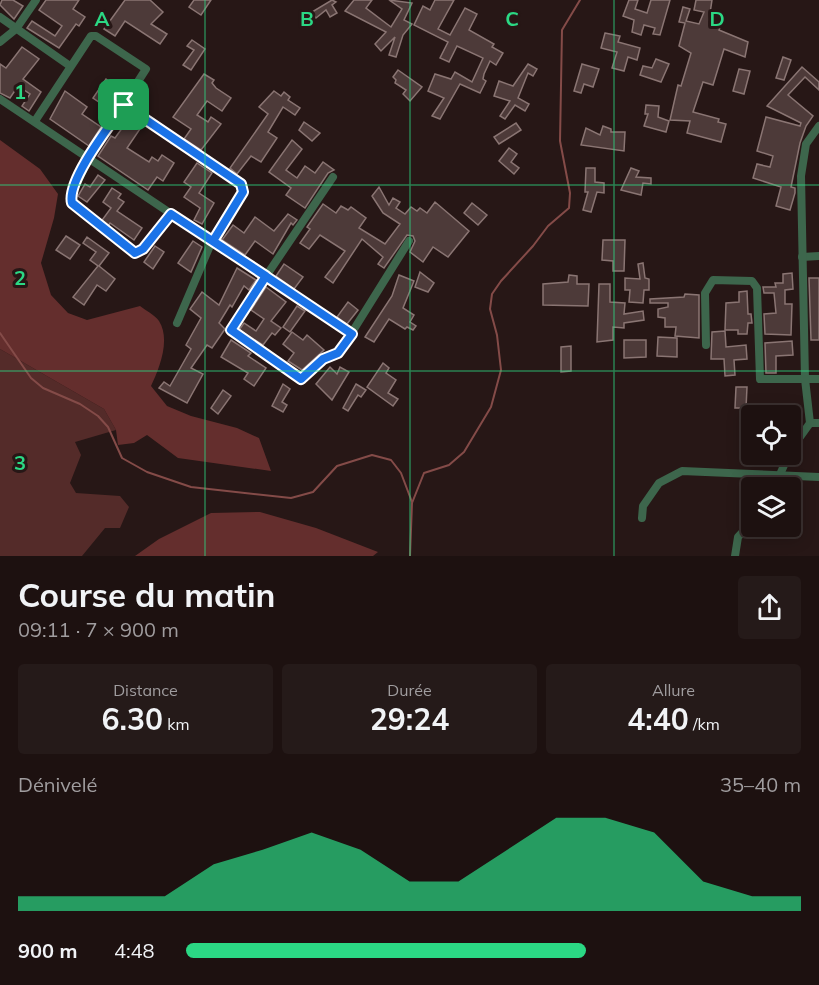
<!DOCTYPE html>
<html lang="fr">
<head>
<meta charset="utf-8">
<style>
  body { margin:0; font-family:Mulish,sans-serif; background:#251a19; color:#f1f3f6; height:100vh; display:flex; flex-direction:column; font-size:22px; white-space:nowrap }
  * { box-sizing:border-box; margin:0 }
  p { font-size:20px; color:#a09d9f }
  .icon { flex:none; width:33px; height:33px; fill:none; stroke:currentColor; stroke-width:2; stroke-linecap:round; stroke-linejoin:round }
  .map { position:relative; height:556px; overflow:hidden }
  .sheet { display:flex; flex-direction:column; background:#1d1110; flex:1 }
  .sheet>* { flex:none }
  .controls { position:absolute; left:741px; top:405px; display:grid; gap:12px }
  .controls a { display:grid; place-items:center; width:60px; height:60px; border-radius:6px; background:#1d1110; box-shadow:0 3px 15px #0003,0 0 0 2px #3b3130; font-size:30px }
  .pin { position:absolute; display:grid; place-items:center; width:51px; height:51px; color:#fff; margin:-26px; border-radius:12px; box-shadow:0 3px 9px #0006 }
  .round { display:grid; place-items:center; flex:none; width:63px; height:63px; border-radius:6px; background:#251a19 }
  .head { display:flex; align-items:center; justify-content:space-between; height:102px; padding:0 18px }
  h1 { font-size:33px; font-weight:700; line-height:45px }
  .figures { display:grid; grid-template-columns:repeat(3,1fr); gap:9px; height:102px; padding:6px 18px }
  .figures div { display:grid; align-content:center; border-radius:6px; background:#251a19; text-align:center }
  .figures b { font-size:30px; font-weight:700 }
  .figures small { font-size:16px; font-weight:400 }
  .figures p { font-size:16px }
  .chart { height:168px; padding:12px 18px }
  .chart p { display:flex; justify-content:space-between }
  .chart svg { width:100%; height:108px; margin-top:6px; fill:#2bd884; opacity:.7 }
  ul { padding:0 18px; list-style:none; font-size:20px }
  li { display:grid; grid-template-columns:96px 72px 1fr; align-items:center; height:45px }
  li i { height:15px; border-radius:8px; background:#2bd884 }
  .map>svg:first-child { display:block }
  .green { fill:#542b29 }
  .forest { fill:#642e2d }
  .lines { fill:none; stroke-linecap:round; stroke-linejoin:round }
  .stream { stroke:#844b48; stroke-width:2 }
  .building { fill:#4d3a39; stroke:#8a7573; stroke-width:1.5 }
  .path { stroke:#685a59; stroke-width:1.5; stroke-dasharray:1.5 4.5; stroke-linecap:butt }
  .minor { stroke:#3d664c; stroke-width:8 }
  .route-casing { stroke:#fff; stroke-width:12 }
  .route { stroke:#1a73e8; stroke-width:8 }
  .grid { fill:none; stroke:#2bd884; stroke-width:1.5; stroke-opacity:0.55 }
  .grid-label { font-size:20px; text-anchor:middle; font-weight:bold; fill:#2bd884; stroke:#271716; stroke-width:6; stroke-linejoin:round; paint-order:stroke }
</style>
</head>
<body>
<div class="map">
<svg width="819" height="556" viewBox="0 0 819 556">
  <rect width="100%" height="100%" fill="#271716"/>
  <polygon class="green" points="0,349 104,409 116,430 75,442 81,455 70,483 76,493 120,496 129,507 120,528 105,528 82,556 0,556"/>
  <g class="forest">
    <path d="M 0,140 L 40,169 L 58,194 L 54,218 L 41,263 L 51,295 L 68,313 L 87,320 L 140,306 C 145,310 155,315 159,321 C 171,340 159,369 151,386 L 167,406 L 191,416 L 237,428 L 259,438 L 271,471 L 178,458 L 147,435 L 134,443 L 118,445 L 116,430 L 104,409 L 0,349 Z"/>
    <polygon points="260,512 316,528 378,552 373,556 135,556 159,539 211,513"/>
  </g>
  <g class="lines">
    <g class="stream">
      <polyline points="0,333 31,378 43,388 80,404 98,416 108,427 122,458 147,472 191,487 291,498 313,492 337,466 372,455 391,460 401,473 412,502"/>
      <polyline points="410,556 412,503 424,473 449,465 464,452 491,407 501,370 497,335 490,309 492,294 501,281 533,246 548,226 569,208 570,193 560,141 562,30 580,0"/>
    </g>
  </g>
  <g class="building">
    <polygon points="2,0 13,0 23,6 14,19 0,5"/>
    <polygon points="46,0 79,0 73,9 85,17 79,26 76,24 59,48 27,28 32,21 55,36 62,26 39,10"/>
    <polygon points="125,0 150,0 163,12 151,24 167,34 160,44 125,21 115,36 104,29"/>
    <polygon points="194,0 211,0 201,15 189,7"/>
    <polygon points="332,0 336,2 332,5 337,13 330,17 326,10 316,18 312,12"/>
    <polygon points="354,0 372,0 366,8 391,27 402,9 389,0 412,3 404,20 412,24 403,35 396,57 389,55 395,37 381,51 375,44 386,32 345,11"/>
    <polygon points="435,0 454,0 438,29 450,35 465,8 477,14 469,30 494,44 492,47 503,53 496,65 490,61 484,74 483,79 486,81 480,93 460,84 440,119 432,116 444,98 428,91 435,74 451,79 455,72 472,82 483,58 457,46 449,62 440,58 448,42 414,25 423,6 430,10"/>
    <polygon points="629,0 638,0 635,9 647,13 651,0 670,0 660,35 653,34 655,28 644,25 641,35 632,32 634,20 623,16"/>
    <polygon points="696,0 712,0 709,20 721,24 719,30 748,42 745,57 724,49 713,85 703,82 693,112 719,119 718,122 726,124 721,142 687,133 690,121 670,120 678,85 681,86 691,53 679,46 685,23 679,22 683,7 690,9 686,21 699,24 704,12 694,10"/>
    <polygon points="605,33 620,36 618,42 640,48 637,60 628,57 624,71 612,68 617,52 601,48"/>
    <polygon points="192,40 205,49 191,70 183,65 194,50 187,46"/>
    <polygon points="22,47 39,59 23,79 41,92 29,111 22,106 30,94 18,86 10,98 0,93 0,64 6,68"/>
    <polygon points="783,57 791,60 784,80 776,78"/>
    <polygon points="656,59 669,64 661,82 640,75 643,66 652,68"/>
    <polygon points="528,64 537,69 533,76 528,73 518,98 529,104 525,111 515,105 505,119 500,116 510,101 494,96 499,81 513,86"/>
    <polygon points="582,64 599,69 593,87 584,84 581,93 574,91"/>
    <polygon points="802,67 819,82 819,90 805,77 788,95 813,116 806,126 800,143 791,187 795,188 795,193 790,210 776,206 781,187 753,178 757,164 770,167 773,156 757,151 766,117 800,126 801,123 767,106"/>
    <polygon points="739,69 750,71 744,94 733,91"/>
    <polygon points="398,70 422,87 410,101 403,94 406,90 395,83 396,80 393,77"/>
    <polygon points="204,74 214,80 212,83 216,88 231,98 222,111 207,101 197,115 208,122 211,117 221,124 201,150 184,139 191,129 173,117"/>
    <polygon points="106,79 124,92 112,111 93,98"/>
    <polygon points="65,91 87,107 82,114 101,127 89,146 50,119"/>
    <polygon points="274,91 281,96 284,92 290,97 288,100 300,108 295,115 283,107 268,132 277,138 261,162 251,156 237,174 230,168 268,114 259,107"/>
    <polygon points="646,105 659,106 658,117 669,121 666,132 644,126 648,114 645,114"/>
    <polygon points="128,120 140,129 127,148 149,162 152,157 158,161 162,155 174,163 163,181 157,177 148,190 98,156 111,136 115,138"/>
    <polygon points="304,122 320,133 312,141 299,130"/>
    <polygon points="516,123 521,130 499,144 494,137"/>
    <polygon points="603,126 611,129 611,132 625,132 624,151 581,145 586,128 600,135"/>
    <polygon points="292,140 302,149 286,170 297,178 305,166 315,173 323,162 334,170 328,173 305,208 286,195 291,188 269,172"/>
    <polygon points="509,148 517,154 511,162 519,168 514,174 499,161"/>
    <polygon points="197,163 212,173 199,193 214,203 202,224 194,220 200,208 184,197 191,187 184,182"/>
    <polygon points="586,168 595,168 595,182 604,183 604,193 597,192 591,212 583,210 588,192 585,192"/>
    <polygon points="631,168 639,171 636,177 651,178 651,184 643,183 641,195 621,190"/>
    <polygon points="98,175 105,180 87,202 78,196 85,184 90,187"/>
    <polygon points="379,187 389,205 393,198 400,202 396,208 405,214 411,207 417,211 420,208 427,213 435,202 469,231 448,257 433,247 423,262 410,252 415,241 413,236 407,235 384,268 378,264 383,257 362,239 333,283 325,277 345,251 320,235 309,249 300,243 310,229 307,227 323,204 336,213 341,206 348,210 351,207 366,218 359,228 385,244 400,224 383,213 372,196"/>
    <polygon points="112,188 121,194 118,198 124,202 117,211 142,228 134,240 110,223 107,228 100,223 111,208 103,202"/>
    <polygon points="472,203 487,215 478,225 464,213"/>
    <polygon points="288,214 297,220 293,225 291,223 273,254 255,241 245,255 222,240 233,225 244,233 255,217 274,231"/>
    <polygon points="66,236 80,245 70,259 56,250"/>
    <polygon points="87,237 109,253 99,266 115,279 106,291 97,285 84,305 73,297 98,266 90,260 96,252 83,243"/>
    <polygon points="603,240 625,240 624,271 613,271 613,261 602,260"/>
    <polygon points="193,241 202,247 191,272 178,263"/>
    <polygon points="155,246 164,252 153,269 144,262"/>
    <polygon points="643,263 645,278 649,279 649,290 644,290 643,303 629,302 630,290 625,290 625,278 640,279 638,264"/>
    <polygon points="284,264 303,277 294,289 276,276"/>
    <polygon points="237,268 256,280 249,290 244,286 232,307 230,305 219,323 225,329 212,348 207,345 191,368 203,374 187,403 159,388 164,382 170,386 191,349 186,345 201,318 190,309 202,292 219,305"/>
    <polygon points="420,272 434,283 428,292 415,287"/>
    <polygon points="792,273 793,289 785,290 785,304 792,304 791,335 765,334 764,314 776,313 774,293 764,293 763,287 776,287 775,283 783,283 783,274"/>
    <polygon points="399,275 414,281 403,308 414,315 410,322 416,326 413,330 407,327 405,329 389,319 374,342 365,337 392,296"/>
    <polygon points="569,275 577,276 577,284 589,284 588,306 543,305 543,284 568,282"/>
    <polygon points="809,278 819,278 819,340 811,340"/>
    <polygon points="599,284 610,284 610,302 625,303 624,314 643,311 644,320 624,323 624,328 613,327 613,340 597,342"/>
    <polygon points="266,287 286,302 271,321 281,328 275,335 272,333 263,345 239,330 244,323 256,331 264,319 251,310"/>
    <polygon points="747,291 748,314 751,314 752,323 748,323 747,334 738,334 738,330 725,330 726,303 739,302 739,292"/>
    <polygon points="685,294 699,295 699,338 675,336 676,327 665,327 665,318 658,317 658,309 668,307 668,303 650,303 650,299 684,297"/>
    <polygon points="348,302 358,310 347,324 337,317"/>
    <polygon points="297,306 305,311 290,332 283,327"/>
    <polygon points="725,331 726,347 746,345 747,359 734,360 735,375 725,376 724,359 711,359 712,332"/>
    <polygon points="292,332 303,340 307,335 324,350 302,370 288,361 294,353 283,344"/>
    <polygon points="658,337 677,338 677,357 657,356"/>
    <polygon points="231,340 251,353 248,356 266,368 254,386 244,379 248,373 221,357"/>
    <polygon points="624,340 646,340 646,357 624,358"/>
    <polygon points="792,341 793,355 776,356 776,373 766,373 765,343"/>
    <polygon points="571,346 571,371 561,372 561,347"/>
    <polygon points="383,363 389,368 386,373 396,380 388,393 398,399 393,406 367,387"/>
    <polygon points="330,367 337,374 340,367 349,372 332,400 316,384"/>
    <polygon points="283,384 290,389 282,402 287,405 283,412 272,406"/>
    <polygon points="356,384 366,390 361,397 358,395 348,411 343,408"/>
    <polygon points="736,387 747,387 746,408 735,408"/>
    <polygon points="223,390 231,396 218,414 211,408"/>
  </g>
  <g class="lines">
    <polyline class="path" points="73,204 133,251"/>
    <g class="minor">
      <polyline points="0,17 70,66"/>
      <polyline points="0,42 16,29 36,0"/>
      <polyline points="0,99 352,335"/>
      <polyline points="124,105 243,187 244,192 212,241 177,323"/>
      <polyline points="35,121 91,36 96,36 146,69 89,158 70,198"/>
      <polyline points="333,177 231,328 232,333 303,378 323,359 341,350 409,241"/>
      <polyline points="140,252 171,214"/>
      <polyline points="802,257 819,256"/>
      <polyline points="706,345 705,293 713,280 752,281 757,288 760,379 819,379"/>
      <polyline points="810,423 819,423"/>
      <polyline points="790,451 810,423 805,379 801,176 806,144 819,126"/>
      <polyline points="774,488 789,454"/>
      <polyline points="642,518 643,506 659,483 682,471 819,477"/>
      <polyline points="735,556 738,537 752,522"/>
    </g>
  </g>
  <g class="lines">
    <defs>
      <path id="route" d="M 124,105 C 111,124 66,181 72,203 L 135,253 L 143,249 L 171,214 L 266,276 L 231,330 L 301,379 L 323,359 L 338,353 L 352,334 L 213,241 L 243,192 L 241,184 L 124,105"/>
    </defs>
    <use href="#route" class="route-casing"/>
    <use href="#route" class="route"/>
  </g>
  <path class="grid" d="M 205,0 L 205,556M 410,0 L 410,556M 614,0 L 614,556M 0,185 L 819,185M 0,371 L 819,371"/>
  <g class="grid-label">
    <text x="102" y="26">A</text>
    <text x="307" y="26">B</text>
    <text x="512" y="26">C</text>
    <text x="717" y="26">D</text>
    <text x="20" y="99">1</text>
    <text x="20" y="285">2</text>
    <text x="20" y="470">3</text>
  </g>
</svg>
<div class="controls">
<a><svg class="icon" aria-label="locate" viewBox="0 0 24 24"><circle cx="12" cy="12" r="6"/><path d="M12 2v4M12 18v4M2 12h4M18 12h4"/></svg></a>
<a><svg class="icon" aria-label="layers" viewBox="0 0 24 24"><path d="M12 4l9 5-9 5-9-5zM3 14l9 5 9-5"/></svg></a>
</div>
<div class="pin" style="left:124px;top:105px;background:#1e9e55"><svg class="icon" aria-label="arrive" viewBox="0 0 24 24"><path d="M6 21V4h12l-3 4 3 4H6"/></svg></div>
</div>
<section class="sheet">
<div class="head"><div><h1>Course du matin</h1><p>09:11 · 7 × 900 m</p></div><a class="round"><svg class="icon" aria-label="share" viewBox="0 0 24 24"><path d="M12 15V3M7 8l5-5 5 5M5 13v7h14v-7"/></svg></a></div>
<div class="figures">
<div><p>Distance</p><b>6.30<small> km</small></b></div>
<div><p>Durée</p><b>29:24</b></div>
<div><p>Allure</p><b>4:40<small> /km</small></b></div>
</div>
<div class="chart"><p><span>Dénivelé</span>35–40 m</p>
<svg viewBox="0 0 160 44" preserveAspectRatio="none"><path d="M0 44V38L10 38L20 38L30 38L40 25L50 19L60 12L70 19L80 32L90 32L100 19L110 6L120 6L130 12L140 32L150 38L160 38V44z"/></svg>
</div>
<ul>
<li><b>900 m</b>4:48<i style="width:65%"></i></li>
</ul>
</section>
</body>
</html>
